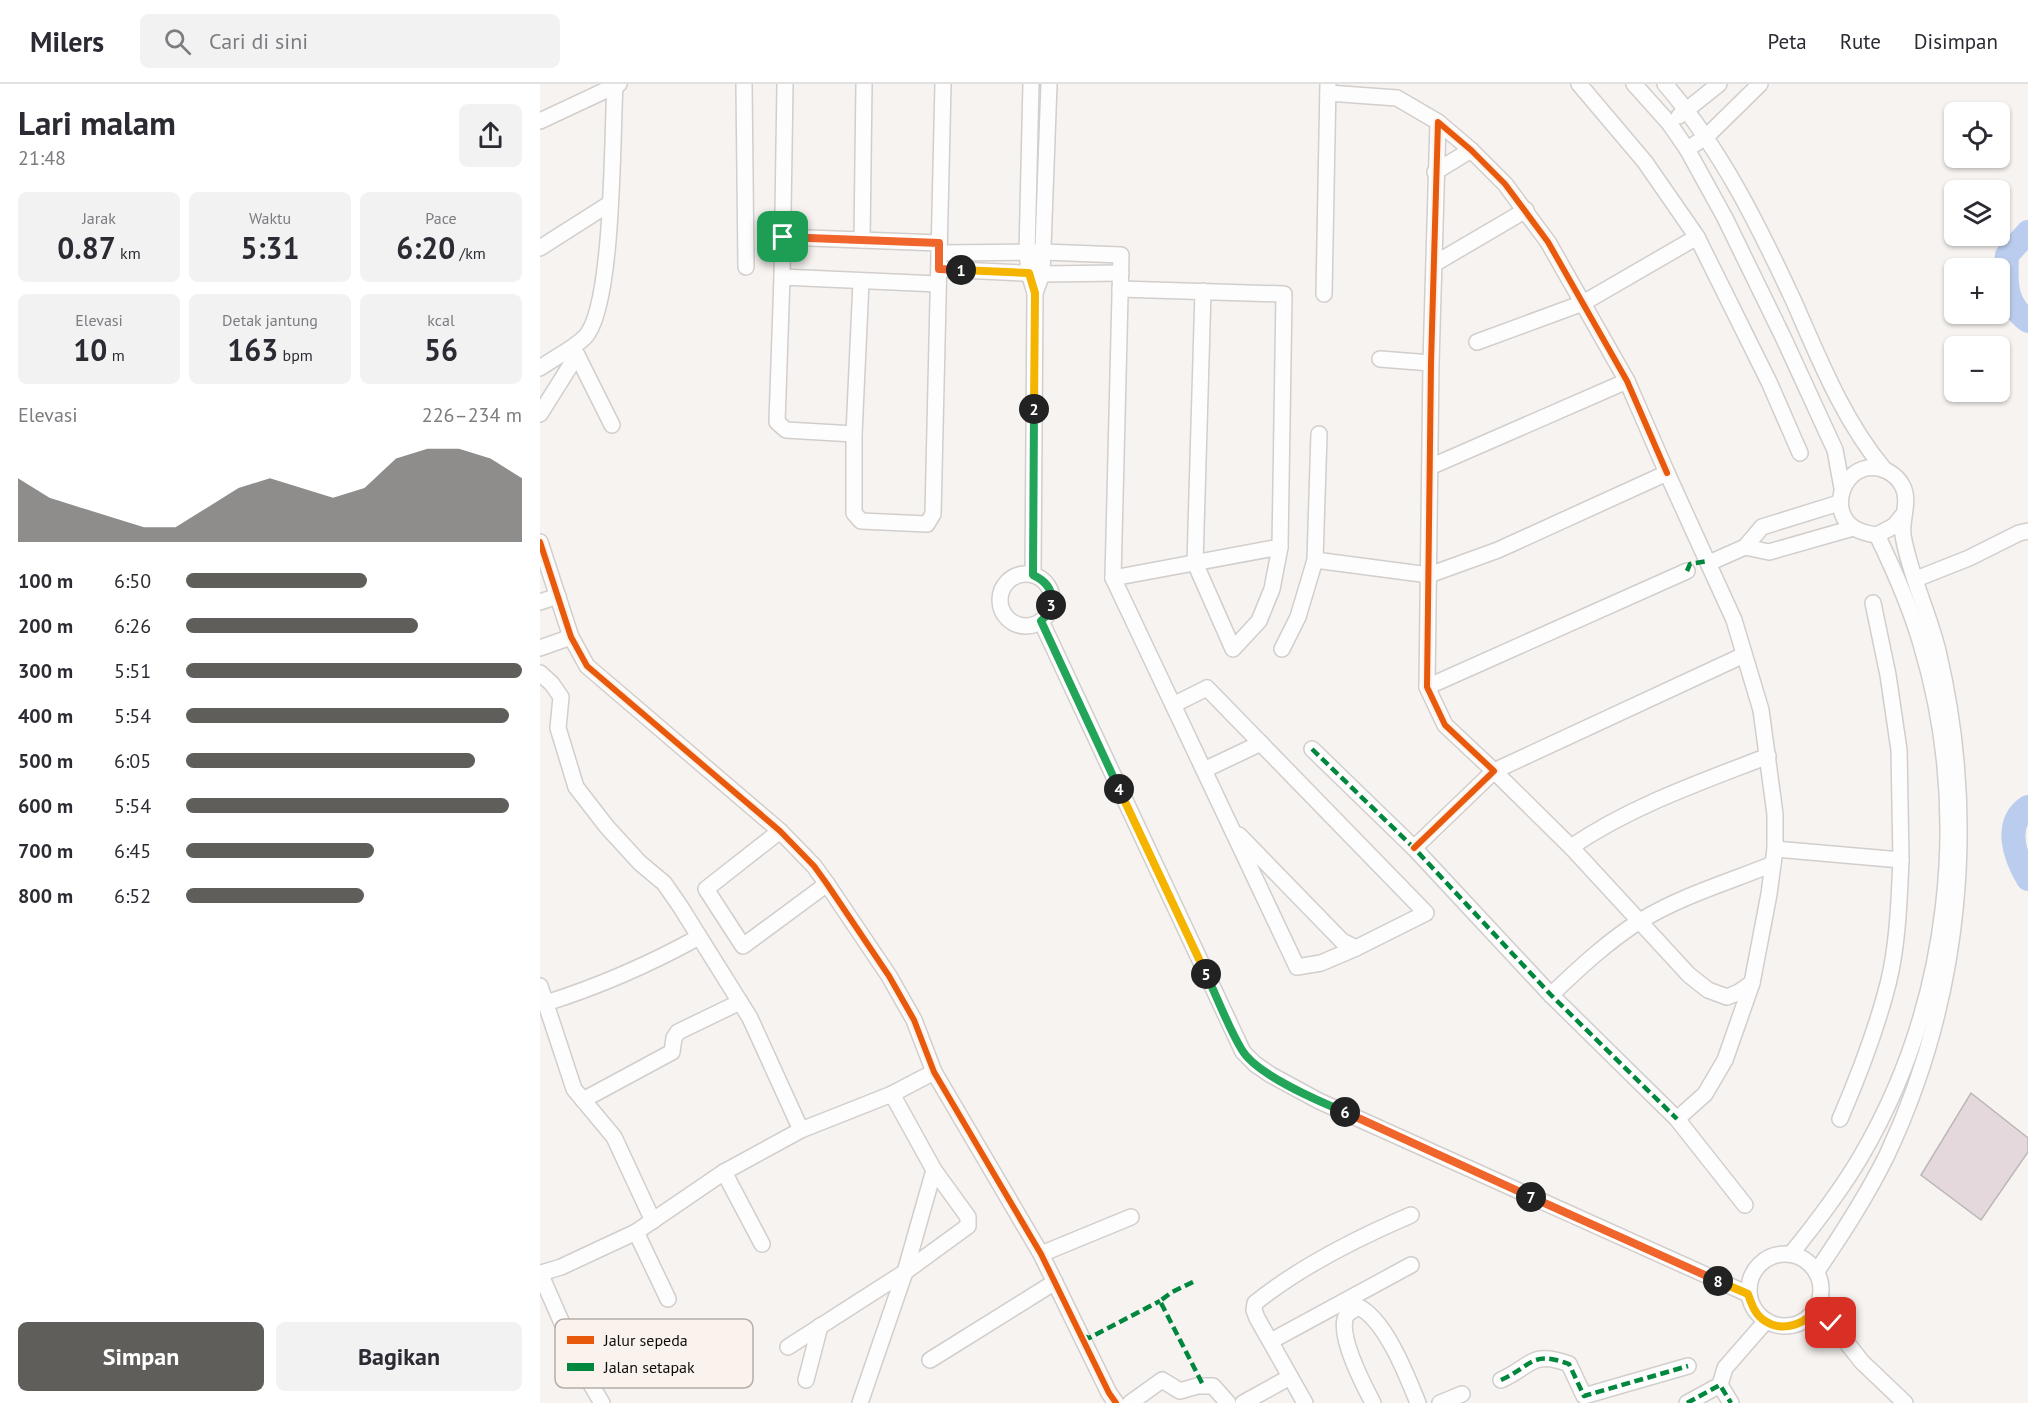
<!DOCTYPE html>
<html lang="id">
<head>
<meta charset="utf-8">
<style>
  body { margin:0; font-family:"PT Sans",sans-serif; background:#f2f2f3; color:#2b2b33; height:100vh; display:flex; flex-direction:column; font-size:22px; white-space:nowrap }
  * { box-sizing:border-box; margin:0 }
  p { font-size:20px; color:#7c7c81 }
  .icon { flex:none; width:33px; height:33px; fill:none; stroke:currentColor; stroke-width:2; stroke-linecap:round; stroke-linejoin:round }
  .map { position:relative; flex:1; overflow:hidden }
  .panel { display:flex; flex-direction:column; background:#fff; width:540px }
  .panel>* { flex:none }
  .controls { position:absolute; left:1404px; top:18px; display:grid; gap:12px }
  .controls a { display:grid; place-items:center; width:66px; height:66px; border-radius:9px; background:#fff; box-shadow:0 2px 4px #0004; font-size:30px }
  .pin { position:absolute; display:grid; place-items:center; width:51px; height:51px; color:#fff; margin:-26px; border-radius:12px; box-shadow:0 3px 9px #0006 }
  .km { position:absolute; width:30px; height:30px; margin:-15px; border-radius:50%; background:#222; color:#fff; font-size:16px; line-height:30px; text-align:center }
  .round { display:grid; place-items:center; flex:none; width:63px; height:63px; border-radius:9px; background:#f2f2f3 }
  .headline { display:flex; align-items:center; justify-content:space-between; height:102px; padding:0 18px }
  h1 { font-size:33px; font-weight:800; line-height:45px }
  .stats { display:grid; grid-template-columns:repeat(3,1fr); gap:9px; height:102px; padding:6px 18px }
  .stats div { display:grid; align-content:center; border-radius:9px; background:#f2f2f3; text-align:center }
  .stats b { font-size:30px; font-weight:800 }
  .stats small { font-size:16px; font-weight:400 }
  .stats p { font-size:16px }
  .chart { height:168px; padding:12px 18px }
  .chart p { display:flex; justify-content:space-between }
  .chart svg { width:100%; height:108px; margin-top:6px; fill:#605e5b; opacity:.7 }
  .cta { display:flex; gap:12px; margin-top:auto; padding:12px 18px }
  .cta a { flex:1; height:69px; border-radius:9px; background:#605e5b; color:#fff; font-size:24px; font-weight:800; line-height:69px; text-align:center }
  .cta a+a { background:#f2f2f3; color:#2b2b33 }
  ul { padding:0 18px; list-style:none; font-size:20px }
  li { display:grid; grid-template-columns:96px 72px 1fr; align-items:center; height:45px }
  li i { height:15px; border-radius:8px; background:#605e5b }
  header { display:flex; align-items:center; gap:36px; box-sizing:border-box; height:84px; padding:0 30px; background:#fff; border-bottom:2px solid #e1e1e2 }
  header strong { font-size:28px }
  nav { display:flex; gap:33px; margin-inline-start:auto; font-size:21px }
  .search { width:420px; height:54px; background:#f2f2f3; display:flex; align-items:center; gap:15px; box-sizing:border-box; padding:0 21px; border-radius:9px; color:#7c7c81; font-size:22px }
  main { display:flex; flex:1; min-height:0 }
  .map>svg:first-child { display:block }
  .lines { fill:none; stroke-linecap:round; stroke-linejoin:round }
  .river { stroke:#bbcdef; stroke-width:24 }
  .building { fill:#e5d8dc; stroke:#bab7b6; stroke-width:1.5 }
  .minor-casing { stroke:#d1cecc; stroke-width:18 }
  .minor { stroke:#fefdfd; stroke-width:15 }
  .quiet { stroke:#00873e; stroke-width:4.5; stroke-dasharray:9 4.5; stroke-linecap:butt }
  .cycleway-casing { stroke:#faf2ec; stroke-width:10 }
  .cycleway { stroke:#e8590c; stroke-width:6 }
  .split-1-casing { stroke:#fff; stroke-width:12 }
  .split-2-casing { stroke:#fff; stroke-width:12 }
  .split-3-casing { stroke:#fff; stroke-width:12 }
  .split-4-casing { stroke:#fff; stroke-width:12 }
  .split-5-casing { stroke:#fff; stroke-width:12 }
  .split-6-casing { stroke:#fff; stroke-width:12 }
  .split-7-casing { stroke:#fff; stroke-width:12 }
  .split-8-casing { stroke:#fff; stroke-width:12 }
  .split-9-casing { stroke:#fff; stroke-width:12 }
  .split-1 { stroke:#f0652b; stroke-width:8 }
  .split-2 { stroke:#f5b400; stroke-width:8 }
  .split-3 { stroke:#22a559; stroke-width:8 }
  .split-4 { stroke:#22a559; stroke-width:8 }
  .split-5 { stroke:#f5b400; stroke-width:8 }
  .split-6 { stroke:#22a559; stroke-width:8 }
  .split-7 { stroke:#f0652b; stroke-width:8 }
  .split-8 { stroke:#f0652b; stroke-width:8 }
  .split-9 { stroke:#f5b400; stroke-width:8 }
  .key { fill:#faf2ec; stroke:#b4ada8; stroke-width:1.5 }
  .key-label { font-size:16px; fill:#0f0d0b }
</style>
</head>
<body>
<header>
<strong>Milers</strong>
<div class="search"><svg class="icon" aria-label="search" viewBox="0 0 24 24"><circle cx="10" cy="10" r="6"/><path d="M15 15l6 6"/></svg>Cari di sini</div>
<nav><a>Peta</a><a>Rute</a><a>Disimpan</a></nav>
</header>
<main>
<section class="panel">
<div class="headline"><div><h1>Lari malam</h1><p>21:48</p></div><a class="round"><svg class="icon" aria-label="share" viewBox="0 0 24 24"><path d="M12 15V3M7 8l5-5 5 5M5 13v7h14v-7"/></svg></a></div>
<div class="stats">
<div><p>Jarak</p><b>0.87<small> km</small></b></div>
<div><p>Waktu</p><b>5:31</b></div>
<div><p>Pace</p><b>6:20<small> /km</small></b></div>
</div>
<div class="stats">
<div><p>Elevasi</p><b>10<small> m</small></b></div>
<div><p>Detak jantung</p><b>163<small> bpm</small></b></div>
<div><p>kcal</p><b>56</b></div>
</div>
<div class="chart"><p><span>Elevasi</span>226–234 m</p>
<svg viewBox="0 0 160 44" preserveAspectRatio="none"><path d="M0 44V18L10 26L20 30L30 34L40 38L50 38L60 30L70 22L80 18L90 22L100 26L110 22L120 10L130 6L140 6L150 10L160 18V44z"/></svg>
</div>
<ul>
<li><b>100 m</b>6:50<i style="width:54%"></i></li>
<li><b>200 m</b>6:26<i style="width:69%"></i></li>
<li><b>300 m</b>5:51<i style="width:100%"></i></li>
<li><b>400 m</b>5:54<i style="width:96%"></i></li>
<li><b>500 m</b>6:05<i style="width:86%"></i></li>
<li><b>600 m</b>5:54<i style="width:96%"></i></li>
<li><b>700 m</b>6:45<i style="width:56%"></i></li>
<li><b>800 m</b>6:52<i style="width:53%"></i></li>
</ul>
<div class="cta"><a>Simpan</a><a>Bagikan</a></div>
</section>
<div class="map">
<svg width="1488" height="1319" viewBox="0 0 1488 1319">
  <rect width="100%" height="100%" fill="#f6f3f0"/>
  <g class="lines">
    <g class="river">
      <path d="M 1488,148 L 1467,171 C 1466,198 1464,219 1488,237"/>
      <path d="M 1488,723 C 1463,740 1475,773 1488,795"/>
    </g>
  </g>
  <polygon class="building" points="1431,1009 1488,1054 1488,1068 1441,1136 1381,1091"/>
  <g class="lines">
    <defs>
      <g id="minor">
        <polyline points="204,0 206,183"/>
        <polyline points="491,0 487,169 489,189 495,209"/>
        <polyline points="1039,0 1105,78 1157,153 1229,298 1260,369"/>
        <polyline points="1094,0 1129,39 1147,65 1185,134 1243,253 1295,366 1302,404"/>
        <path d="M 1125,0 C 1181,65 1219,142 1255,220 C 1280,277 1304,337 1344,385"/>
        <polyline points="788,9 857,14 898,38"/>
        <polyline points="1139,32 1179,0"/>
        <polyline points="0,37 79,0"/>
        <polyline points="1147,65 1166,53 1220,0"/>
        <polyline points="895,88 931,66"/>
        <polyline points="243,153 399,159"/>
        <polyline points="322,156 324,0"/>
        <polyline points="0,164 69,120"/>
        <polyline points="399,169 503,168 581,171 573,494 757,883 781,879 816,864"/>
        <polyline points="894,180 986,126"/>
        <polyline points="399,185 502,190 581,189"/>
        <polyline points="242,193 245,0"/>
        <polyline points="321,198 314,350 314,429 321,437 387,440 393,430 403,0"/>
        <polyline points="580,205 744,210 740,463 732,505 719,537 693,565 655,479 663,207"/>
        <polyline points="784,210 788,0"/>
        <polyline points="937,258 1043,219 1157,153"/>
        <polyline points="37,271 72,341"/>
        <polyline points="840,275 891,279"/>
        <path d="M 0,284 C 14,274 33,265 45,253 C 74,223 72,49 75,1"/>
        <polyline points="0,330 37,271"/>
        <polyline points="314,350 246,346 237,338 242,193 398,200"/>
        <polyline points="890,383 1087,297"/>
        <polyline points="0,458 31,553 47,582 240,747 274,782 287,800 349,892 374,936 394,988 501,1170 569,1309 576,1319"/>
        <polyline points="1205,463 1229,468 1313,444"/>
        <polyline points="775,476 889,491 958,466 1127,389 1194,536 1221,626 1235,730 1235,765 1229,810 1212,899 1185,976 1165,1010 1137,1035"/>
        <polyline points="1169,479 1205,463 1222,443 1299,419"/>
        <circle cx="486" cy="516" r="26"/>
        <polyline points="493,491 495,209 502,190 509,0"/>
        <polyline points="573,494 740,463"/>
        <polyline points="1376,495 1429,474 1479,449 1488,447"/>
        <polyline points="0,518 18,512"/>
        <polyline points="1333,519 1348,591 1359,666 1361,776"/>
        <polyline points="501,537 703,968 715,980 731,991 779,1017 1208,1210"/>
        <polyline points="0,564 31,553"/>
        <polyline points="742,565 758,533 775,476 779,350"/>
        <polyline points="1204,571 954,687 1031,763 1149,891 1168,906 1187,913 1199,908 1212,899"/>
        <polyline points="0,589 12,600 21,613 18,644 36,703 67,743 100,779 124,799 140,822 210,934 261,1046"/>
        <polyline points="887,603 1147,487"/>
        <polyline points="633,621 667,604 886,829 816,864 802,857 699,751"/>
        <polyline points="772,665 874,764 1011,911 1137,1035 1205,1121"/>
        <polyline points="664,686 721,659"/>
        <polyline points="240,747 166,805 203,862 287,800"/>
        <path d="M 1031,763 C 1091,722 1161,698 1228,672"/>
        <polyline points="874,764 954,687 905,641 887,603 891,279 898,38 931,66 965,100 1008,158 1087,297 1127,389"/>
        <path d="M 1235,765 L 1361,776 C 1359,817 1358,860 1348,900 C 1336,947 1319,991 1300,1035"/>
        <polyline points="0,902 34,1005 74,1053 113,1137"/>
        <path d="M 1011,911 C 1038,885 1068,857 1100,837 C 1141,812 1188,798 1233,780"/>
        <path d="M 6,919 C 60,902 110,880 159,853"/>
        <polyline points="43,1016 132,968 134,954 138,948 200,918"/>
        <polyline points="184,1088 222,1160"/>
        <polyline points="96,1148 128,1215"/>
        <polyline points="501,1170 591,1133"/>
        <path d="M 1251,1170 C 1276,1139 1300,1108 1320,1074 C 1410,921 1432,730 1381,560 C 1370,522 1354,486 1337,451"/>
        <circle cx="1245" cy="1206" r="36"/>
        <path d="M 1277,1187 C 1302,1150 1327,1112 1347,1071 C 1421,914 1438,736 1398,567 C 1389,529 1369,489 1363,451 C 1361,435 1370,418 1363,403 C 1357,390 1341,381 1327,384 C 1300,389 1290,429 1314,444 C 1321,448 1329,450 1337,451 L 1354,442 L 1363,431"/>
        <polyline points="0,1189 43,1287 62,1319"/>
        <polyline points="1,1189 21,1183 96,1148 184,1088 261,1046 352,1010 394,988"/>
        <polyline points="1277,1221 1322,1278 1365,1319"/>
        <polyline points="731,1257 871,1181"/>
        <polyline points="248,1263 365,1188 428,1142 428,1133 394,1086 352,1010"/>
        <polyline points="390,1276 515,1198"/>
        <polyline points="266,1296 280,1242"/>
        <path d="M 961,1296 C 992,1282 991,1266 1029,1280 L 1044,1312 L 1148,1282"/>
        <polyline points="1180,1301 1191,1319"/>
        <polyline points="320,1319 365,1188 394,1086"/>
        <polyline points="590,1319 622,1296 640,1307 657,1302 673,1302 688,1319"/>
        <polyline points="703,1319 750,1293"/>
        <path d="M 765,1319 L 717,1234 L 714,1226 L 715,1219 C 761,1182 817,1154 871,1131"/>
        <path d="M 833,1319 C 823,1300 800,1256 805,1235 C 806,1229 814,1226 819,1223 C 846,1237 867,1292 878,1319"/>
        <polyline points="900,1319 922,1310"/>
        <polyline points="1147,1319 1180,1301 1185,1284 1226,1237"/>
      </g>
    </defs>
    <use href="#minor" class="minor-casing"/>
    <use href="#minor" class="minor"/>
    <g class="quiet">
      <polyline points="1147,487 1150,480 1168,477"/>
      <polyline points="772,665 874,764 1011,911 1137,1035"/>
      <polyline points="653,1198 632,1208 620,1217 663,1301"/>
      <polyline points="543,1252 549,1254 620,1217"/>
      <path d="M 961,1296 C 992,1282 991,1266 1029,1280 L 1044,1312 L 1148,1282"/>
      <polyline points="1147,1319 1180,1301 1191,1319"/>
    </g>
    <defs>
      <g id="cycleway">
        <polyline points="0,458 31,553 47,582 240,747 274,782 287,800 349,892 374,936 394,988 501,1170 569,1309 576,1319"/>
        <polyline points="874,764 954,687 905,641 887,603 891,279 898,38 931,66 965,100 1008,158 1087,297 1127,389"/>
      </g>
    </defs>
    <use href="#cycleway" class="cycleway-casing"/>
    <use href="#cycleway" class="cycleway"/>
  </g>
  <g class="lines">
    <defs>
      <polyline id="split-1" points="243,153 399,159 399,185 421,186"/>
      <polyline id="split-2" points="421,186 489,189 495,209 494,325"/>
      <path id="split-3" d="M 494,325 L 493,491 C 506,497 514,506 511,521"/>
      <polyline id="split-4" points="511,521 507,531 501,537 579,705"/>
      <polyline id="split-5" points="579,705 666,890"/>
      <path id="split-6" d="M 666,890 C 678,915 688,943 702,966 C 716,990 778,1017 805,1028"/>
      <polyline id="split-7" points="805,1028 991,1113"/>
      <polyline id="split-8" points="991,1113 1178,1197"/>
      <path id="split-9" d="M 1178,1197 L 1208,1210 C 1212,1221 1215,1231 1225,1237 C 1243,1249 1269,1240 1277,1221 L 1291,1239"/>
    </defs>
    <use href="#split-1" class="split-1-casing"/>
    <use href="#split-2" class="split-2-casing"/>
    <use href="#split-3" class="split-3-casing"/>
    <use href="#split-4" class="split-4-casing"/>
    <use href="#split-5" class="split-5-casing"/>
    <use href="#split-6" class="split-6-casing"/>
    <use href="#split-7" class="split-7-casing"/>
    <use href="#split-8" class="split-8-casing"/>
    <use href="#split-9" class="split-9-casing"/>
    <use href="#split-1" class="split-1"/>
    <use href="#split-2" class="split-2"/>
    <use href="#split-3" class="split-3"/>
    <use href="#split-4" class="split-4"/>
    <use href="#split-5" class="split-5"/>
    <use href="#split-6" class="split-6"/>
    <use href="#split-7" class="split-7"/>
    <use href="#split-8" class="split-8"/>
    <use href="#split-9" class="split-9"/>
  </g>
  <rect x="15" y="1235" width="198" height="69" rx="9" class="key"/>
  <rect x="27" y="1252" width="27" height="8" fill="#e8590c"/>
  <rect x="27" y="1279" width="27" height="8" fill="#00873e"/>
  <g class="key-label">
    <text x="64" y="1262">Jalur sepeda</text>
    <text x="64" y="1289">Jalan setapak</text>
  </g>
</svg>
<div class="controls">
<a><svg class="icon" aria-label="locate" viewBox="0 0 24 24"><circle cx="12" cy="12" r="6"/><path d="M12 2v4M12 18v4M2 12h4M18 12h4"/></svg></a>
<a><svg class="icon" aria-label="layers" viewBox="0 0 24 24"><path d="M12 4l9 5-9 5-9-5zM3 14l9 5 9-5"/></svg></a>
<a>+</a>
<a>−</a>
</div>
<div class="pin" style="left:243px;top:153px;background:#1e9e55"><svg class="icon" aria-label="arrive" viewBox="0 0 24 24"><path d="M6 21V4h12l-3 4 3 4H6"/></svg></div>
<div class="pin" style="left:1291px;top:1239px;background:#d93025"><svg class="icon" aria-label="check" viewBox="0 0 24 24"><path d="M5 12l5 5 9-10"/></svg></div>
<b class="km" style="left:421px;top:186px">1</b>
<b class="km" style="left:494px;top:325px">2</b>
<b class="km" style="left:511px;top:521px">3</b>
<b class="km" style="left:579px;top:705px">4</b>
<b class="km" style="left:666px;top:890px">5</b>
<b class="km" style="left:805px;top:1028px">6</b>
<b class="km" style="left:991px;top:1113px">7</b>
<b class="km" style="left:1178px;top:1197px">8</b>
</div>
</main>
</body>
</html>
